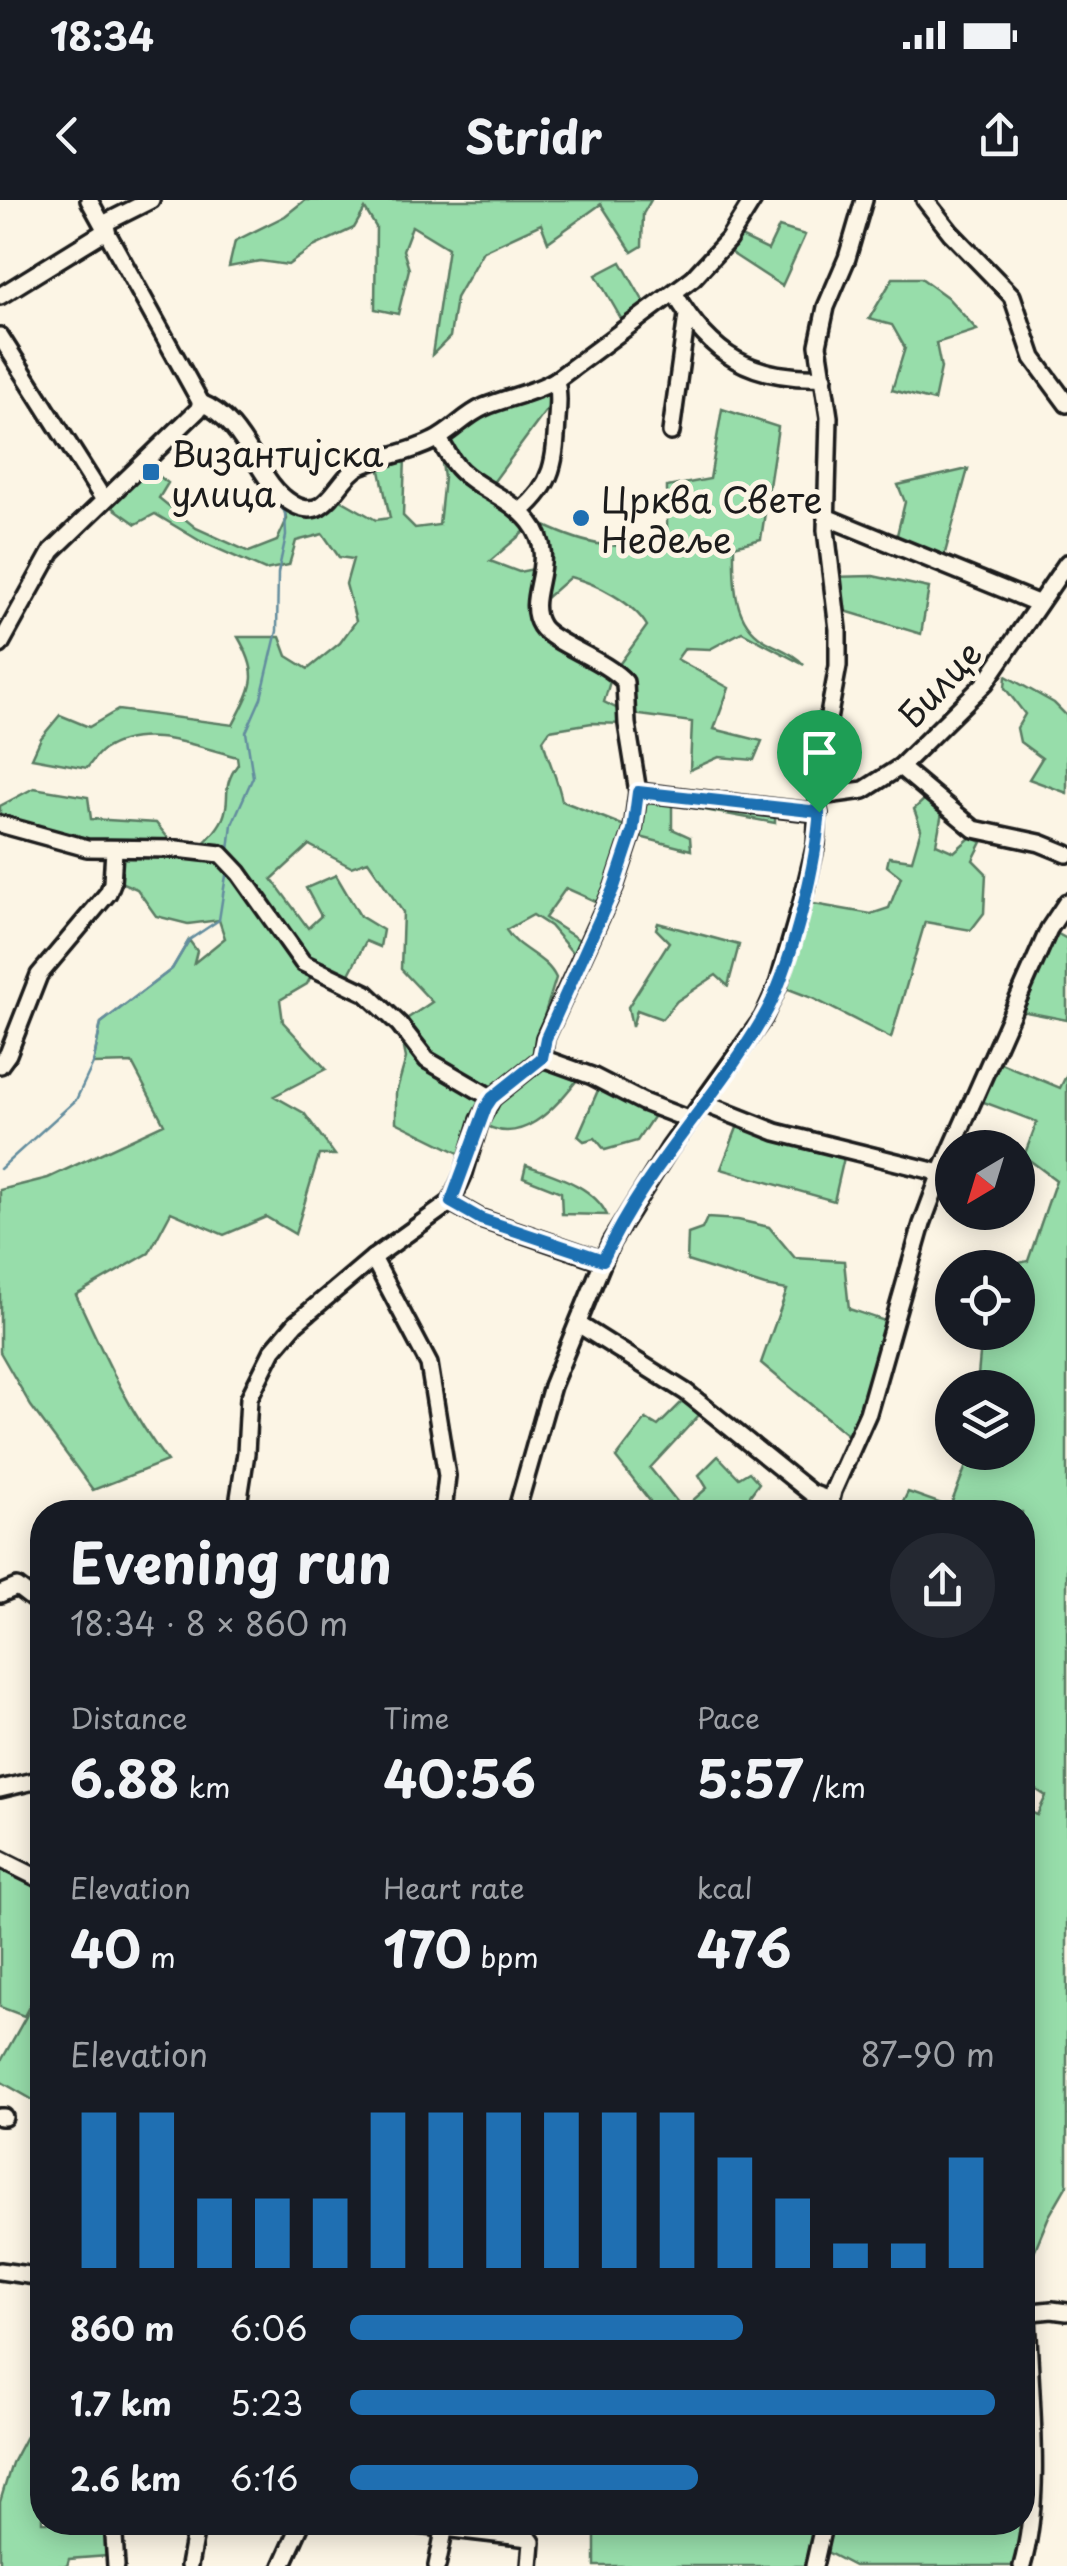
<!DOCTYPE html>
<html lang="en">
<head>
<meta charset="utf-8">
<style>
  body { margin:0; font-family:"Playpen Sans",sans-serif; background:#242831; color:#f1f3f6; height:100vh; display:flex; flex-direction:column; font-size:38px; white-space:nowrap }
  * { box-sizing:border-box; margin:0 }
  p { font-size:32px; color:#9ea1a6 }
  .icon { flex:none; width:55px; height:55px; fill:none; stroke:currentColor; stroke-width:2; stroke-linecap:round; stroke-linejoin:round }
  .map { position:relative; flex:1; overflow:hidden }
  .details { position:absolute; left:30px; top:1300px; width:1005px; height:1035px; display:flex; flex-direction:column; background:#171b24; border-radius:40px; box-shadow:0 5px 25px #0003 }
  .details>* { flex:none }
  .needle { width:65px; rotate:218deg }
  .tools { position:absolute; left:935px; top:930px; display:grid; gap:20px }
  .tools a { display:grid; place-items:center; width:100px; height:100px; border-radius:50%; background:#171b24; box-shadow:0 5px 25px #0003; font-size:50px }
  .pin { position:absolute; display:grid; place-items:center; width:85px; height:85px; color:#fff; margin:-102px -42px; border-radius:50% 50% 50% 0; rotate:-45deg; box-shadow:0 0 10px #0007 }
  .pin .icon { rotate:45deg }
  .round { display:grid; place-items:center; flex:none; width:105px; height:105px; border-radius:52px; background:#242831 }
  .headline { display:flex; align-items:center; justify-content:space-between; height:170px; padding:0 40px }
  h1 { font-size:55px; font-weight:700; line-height:75px }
  .figures { display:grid; grid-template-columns:repeat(3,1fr); gap:15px; height:170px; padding:10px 40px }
  .figures div { display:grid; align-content:center }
  .figures b { font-size:50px; font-weight:700 }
  .figures small { font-size:28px; font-weight:400 }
  .figures p { font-size:28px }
  .chart { height:280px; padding:20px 40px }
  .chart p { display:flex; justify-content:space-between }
  .chart svg { width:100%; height:180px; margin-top:10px; stroke:#1f6fb2; stroke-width:6 }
  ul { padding:0 40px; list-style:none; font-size:32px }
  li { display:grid; grid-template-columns:160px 120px 1fr; align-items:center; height:75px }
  li i { height:25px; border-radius:12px; background:#1f6fb2 }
  .status { display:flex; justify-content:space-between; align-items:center; height:70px; padding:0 50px; background:#171b24; direction:ltr }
  .status svg { height:28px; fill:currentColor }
  header { display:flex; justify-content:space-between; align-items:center; height:130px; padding:0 40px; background:#171b24; font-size:45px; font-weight:700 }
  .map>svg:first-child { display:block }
  .green { fill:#97ddaa; stroke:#5a7c63; stroke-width:2.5 }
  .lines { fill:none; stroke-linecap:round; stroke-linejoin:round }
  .stream { stroke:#638d9e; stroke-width:2.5 }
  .minor-casing { stroke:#1c1c1c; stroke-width:22 }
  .minor { stroke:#fcf5e5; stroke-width:15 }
  .route-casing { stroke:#fff; stroke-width:20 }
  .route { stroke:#1f6fb2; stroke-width:12 }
  .poi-dot { fill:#1f6fb2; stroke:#fcf5e5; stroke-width:4 }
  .labels { text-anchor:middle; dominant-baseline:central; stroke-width:10; stroke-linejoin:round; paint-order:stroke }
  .poi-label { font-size:35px; fill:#1c1c1c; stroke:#fcf5e5; text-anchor:start }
  .street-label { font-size:35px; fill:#1c1c1c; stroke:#fcf5e5 }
</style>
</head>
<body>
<div class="status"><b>18:34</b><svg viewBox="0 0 49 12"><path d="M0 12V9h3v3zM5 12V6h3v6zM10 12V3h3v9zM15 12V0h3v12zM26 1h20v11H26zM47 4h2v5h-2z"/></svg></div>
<header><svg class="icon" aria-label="back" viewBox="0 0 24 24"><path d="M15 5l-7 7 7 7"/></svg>Stridr<svg class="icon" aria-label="share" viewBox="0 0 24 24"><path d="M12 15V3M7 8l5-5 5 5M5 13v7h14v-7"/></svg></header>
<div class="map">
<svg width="1067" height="2366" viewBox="0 0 1067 2366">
  <rect width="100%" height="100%" fill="#fcf5e5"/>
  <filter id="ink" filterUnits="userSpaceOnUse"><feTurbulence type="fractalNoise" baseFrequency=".01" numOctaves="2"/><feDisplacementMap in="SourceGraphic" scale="20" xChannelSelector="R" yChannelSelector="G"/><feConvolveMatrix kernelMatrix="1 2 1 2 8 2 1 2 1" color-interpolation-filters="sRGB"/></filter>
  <g filter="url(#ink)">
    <g class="green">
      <polygon points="305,0 651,0 643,14 642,46 632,52 601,4 548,42 541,24 483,51 456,98 450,137 432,155 448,48 412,26 403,50 409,69 398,114 375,109 376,27 365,9 354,28 313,47 288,65 260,61 229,67 235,41 285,16"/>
      <polygon points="779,27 805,35 782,86 728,51 739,36 768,50"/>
      <polygon points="621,62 649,111 626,127 596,75"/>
      <polygon points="893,78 921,78 947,97 977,130 936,143 941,168 934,201 892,190 905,148 892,125 869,119"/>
      <path d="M 539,189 L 559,193 L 489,288 L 532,325 L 490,361 L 519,372 L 543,367 L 537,404 C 544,397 552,362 550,349 C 548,339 543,334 543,325 C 590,347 616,351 667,340 L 667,287 L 710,279 L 722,209 L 778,227 L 761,339 L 734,346 C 734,379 731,420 764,440 C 777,448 794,453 804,465 L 742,432 L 710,449 L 685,448 L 677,459 L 729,488 L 714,529 L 762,541 L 754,560 L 719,557 L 690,570 L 692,522 L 632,514 L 633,485 L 618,466 L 647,426 C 634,403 596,383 570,377 L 537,406 L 539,423 L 613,471 L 604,502 L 626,513 L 627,524 L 592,523 L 550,530 L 543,540 C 548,561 558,579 562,601 L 632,629 L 638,592 L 775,613 L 775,623 L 672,604 L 672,629 L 690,637 L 691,650 L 632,635 L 606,706 L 566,688 L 545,718 L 584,743 L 577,758 L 550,726 L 533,715 L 506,730 C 518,750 546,756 556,778 L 534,848 L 539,869 L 581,875 C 556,907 519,952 478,920 L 465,956 L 396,922 L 396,893 L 406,858 L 399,824 L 432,802 L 401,769 L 403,712 L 368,661 L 351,667 L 309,645 L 272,679 L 308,728 L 321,716 L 306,688 L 336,675 L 360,716 L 383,730 L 380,747 L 366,741 L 345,782 L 314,770 L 307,784 L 280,800 L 283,822 L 326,869 L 274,896 L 304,913 L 335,955 L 319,955 L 295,1034 L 266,1017 L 224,1035 L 171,1012 L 149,1053 L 76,1095 C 103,1153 128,1210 167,1261 L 93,1290 L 31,1206 L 0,1152 L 0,990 L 48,978 L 164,924 L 132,863 L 93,864 L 101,823 L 172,769 L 189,740 L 197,751 L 194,763 L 225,738 L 219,720 L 188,724 L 156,716 L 137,689 L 113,679 L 113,650 L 0,623 L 0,606 L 34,588 L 88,597 L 91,619 L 156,623 L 177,649 L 196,650 C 206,641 217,631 223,618 C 232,597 220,589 238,564 L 237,557 C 196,546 143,523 103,550 C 97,554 92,562 87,568 L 32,558 L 41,538 L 60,515 L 89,527 L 118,510 L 233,525 C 253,486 261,476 238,437 L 280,437 L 287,456 L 308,469 L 340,443 L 356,421 L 346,384 L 353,359 L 339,357 L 323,334 L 296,341 L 289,365 L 265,370 L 200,341 L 155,314 L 136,324 L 108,304 L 142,263 L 168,283 L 159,298 L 196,328 L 249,352 L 277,341 L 287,319 L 281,302 L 327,309 L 339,299 L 376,320 L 390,318 L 378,261 L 405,256 L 403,316 L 415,328 L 439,325 L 444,278 L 439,239 Z"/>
      <polygon points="968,269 942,364 895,343 905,302 898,285"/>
      <polygon points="873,376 929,388 921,434 835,408 831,377"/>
      <polygon points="1006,476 1054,503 1067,516 1067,593 1029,579 1042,558 1020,542 1017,528 1025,514 1005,488"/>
      <polygon points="926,598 942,613 936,644 954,652 971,637 982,642 973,660 986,673 984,713 971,730 925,722 891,838 812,798 778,785 802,702 871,714 889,708 901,677 887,666 889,657 912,660 921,629 914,609"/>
      <polygon points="658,723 739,745 728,786 716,775 677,801 662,819 637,810 632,827 628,807 669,742 656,729"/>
      <polygon points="1049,729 1067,739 1067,820 1016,810"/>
      <polygon points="991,859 1060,888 1067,874 1067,1985 1049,2016 1023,2078 1022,1607 1037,1615 1046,1596 1023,1581 1022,1312 898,1312 908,1292 950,1307 971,1253 1018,1252 1018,1188 977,1187 982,1133 1018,1132 1018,1068 1002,1067 1028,1061 1056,980 1024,956 1037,922 973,898"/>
      <polygon points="599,888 655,914 637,941 605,950 595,938 584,941 578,936"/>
      <polygon points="740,920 846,949 834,1001 721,969"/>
      <path d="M 526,965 C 554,975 594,986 607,1015 L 562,1014 L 561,992 L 523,977 Z"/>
      <polygon points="707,1018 738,1020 769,1027 795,1058 844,1061 849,1109 894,1124 856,1242 761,1163 787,1090 765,1086 687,1061 688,1034 702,1029"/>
      <polygon points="684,1200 701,1213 650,1268 683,1309 707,1288 699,1275 718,1256 739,1278 749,1272 759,1283 738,1312 646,1312 650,1301 616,1258 646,1219 658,1226"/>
      <polygon points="0,1659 42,1680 42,1792 38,1790 24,1816 0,1807"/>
      <polygon points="38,1795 42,1797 42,1905 0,1881 0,1863"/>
      <path d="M 1023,2192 C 1034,2249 1029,2310 1016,2366 L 854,2366 L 825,2351 L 828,2323 L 1022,2322 Z"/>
      <polygon points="42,2206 42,2322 107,2323 107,2356 69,2359 67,2366 0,2366 0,2302 12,2263"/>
      <polygon points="595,2323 824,2323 814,2366 595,2366"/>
    </g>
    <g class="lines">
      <g class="stream">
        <polyline points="229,650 232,624 253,577 246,532 261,498 277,431 278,373 286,336 285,312 267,291"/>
        <polyline points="0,969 76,900 93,864 101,823 172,769 189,740 219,720 227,669"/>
      </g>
      <defs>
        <g id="minor">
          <polyline points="89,0 201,203"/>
          <polyline points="925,0 951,33 1012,96 1033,158 1067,204"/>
          <polyline points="103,24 151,0"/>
          <path d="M 675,94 C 711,156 752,180 824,177"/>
          <polyline points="0,96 107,30"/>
          <polyline points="0,136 104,300"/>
          <path d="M 201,203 C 248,222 256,283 293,304 C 328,324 336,278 360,266 C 383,256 410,253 433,241 C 452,232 465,215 484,207 C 508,197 534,193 556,180 L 693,78 L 728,40 L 753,0"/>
          <polyline points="671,232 687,115"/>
          <path d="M 521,311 C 554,283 555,261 557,219 C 558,206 559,193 556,180"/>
          <polyline points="826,317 1037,403"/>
          <polyline points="0,445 52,351 198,210 201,203"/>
          <polyline points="900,567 974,629 1040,643 1067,654"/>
          <polyline points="638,592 819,613"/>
          <polyline points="820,596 864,590 900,567 985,483 1067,363"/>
          <polyline points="0,624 87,648 177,649 221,654 239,673 303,763 366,793 399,824 427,860 492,898"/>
          <polyline points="542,858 592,876 643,902 690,920"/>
          <polyline points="0,865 8,854 39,775 108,693 112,683 114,650"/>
          <polyline points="703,903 776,932 941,973"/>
          <polyline points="451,1002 481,1019 603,1061"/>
          <polyline points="373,1058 429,1164 447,1276 443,1312"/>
          <polyline points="578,1124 686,1192 811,1293 830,1300"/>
          <path d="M 241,1312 L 239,1298 L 246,1253 L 249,1198 L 273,1150 L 296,1123 L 373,1058 L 451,1002 L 464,973 L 480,920 L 492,898 L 542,858 L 545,838 L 614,687 L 633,630 L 638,592 L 627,524 L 625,482 C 606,460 552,443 541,426 C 522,396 561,361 530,322 C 511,298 482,291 461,271 C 451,262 446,250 439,239"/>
          <polyline points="516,1312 552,1186 611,1042 669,949 763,818 778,785 802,702 816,644 820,563 838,466 838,429 826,330 829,217 818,145 826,107 847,58 864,0"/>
          <polyline points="828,1312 833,1291 868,1213 922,1024 941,973 1049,729 1067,702"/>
          <polyline points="0,1394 17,1387 42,1406"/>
          <polyline points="0,1589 42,1579"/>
          <polyline points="0,1659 42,1680"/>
          <polyline points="0,1917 4,1917"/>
          <polyline points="0,2071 42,2077"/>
          <polyline points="1022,2113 1052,2110 1067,2112"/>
          <polyline points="113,2322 116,2366"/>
          <polyline points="393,2322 529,2338 532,2342 530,2366"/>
          <polyline points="189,2366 197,2322"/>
          <polyline points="282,2366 302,2322"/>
          <polyline points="437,2366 444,2331"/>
          <polyline points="814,2366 824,2322"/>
          <path d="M 1022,2366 C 1043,2293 1029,2189 1027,2112"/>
        </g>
      </defs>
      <use href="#minor" class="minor-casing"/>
      <use href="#minor" class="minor"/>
    </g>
  </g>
  <g class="lines" filter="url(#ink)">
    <defs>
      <path id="route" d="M 638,592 L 819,612 L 819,620 C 814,673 790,772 763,818 C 714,902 643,971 603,1060 L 481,1019 L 451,1002 L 486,907 L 492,898 L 542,858 L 546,838 L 614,687 L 633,630 Z"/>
    </defs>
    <use href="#route" class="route-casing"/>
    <use href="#route" class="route"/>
  </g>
  <g class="poi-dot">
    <rect x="141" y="262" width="20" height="20" rx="5"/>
    <circle cx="581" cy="318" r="10"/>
  </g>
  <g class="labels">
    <g class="poi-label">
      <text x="171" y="252">Византијска<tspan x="171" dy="40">улица</tspan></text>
      <text x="601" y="298">Црква Свете<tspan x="601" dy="40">Недеље</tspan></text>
    </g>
    <g class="street-label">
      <text transform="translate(939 483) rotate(-47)">Билце</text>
    </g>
  </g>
</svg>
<div class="tools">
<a><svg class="needle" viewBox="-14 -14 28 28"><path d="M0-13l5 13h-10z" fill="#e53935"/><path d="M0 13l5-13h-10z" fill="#9ea1a6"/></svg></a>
<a><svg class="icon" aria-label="locate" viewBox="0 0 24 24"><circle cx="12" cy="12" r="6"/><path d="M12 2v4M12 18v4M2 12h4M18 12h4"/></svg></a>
<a><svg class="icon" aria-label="layers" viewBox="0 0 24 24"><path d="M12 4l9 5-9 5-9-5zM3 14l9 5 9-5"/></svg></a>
</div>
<div class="pin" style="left:819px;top:612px;background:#1e9e55"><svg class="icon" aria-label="arrive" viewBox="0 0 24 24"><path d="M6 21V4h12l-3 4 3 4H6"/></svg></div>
<section class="details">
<div class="headline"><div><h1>Evening run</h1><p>18:34 · 8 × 860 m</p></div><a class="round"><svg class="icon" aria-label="share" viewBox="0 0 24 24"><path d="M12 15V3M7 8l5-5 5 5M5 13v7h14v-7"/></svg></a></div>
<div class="figures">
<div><p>Distance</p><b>6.88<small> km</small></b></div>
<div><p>Time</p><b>40:56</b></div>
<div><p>Pace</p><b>5:57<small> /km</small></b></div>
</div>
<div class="figures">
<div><p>Elevation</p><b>40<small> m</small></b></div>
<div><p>Heart rate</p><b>170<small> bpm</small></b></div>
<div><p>kcal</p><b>476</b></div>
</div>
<div class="chart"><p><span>Elevation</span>87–90 m</p>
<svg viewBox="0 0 160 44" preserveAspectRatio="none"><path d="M5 44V6M15 44V6M25 44V27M35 44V27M45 44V27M55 44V6M65 44V6M75 44V6M85 44V6M95 44V6M105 44V6M115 44V17M125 44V27M135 44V38M145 44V38M155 44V17"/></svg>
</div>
<ul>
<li><b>860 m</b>6:06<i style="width:61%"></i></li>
<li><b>1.7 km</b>5:23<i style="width:100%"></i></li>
<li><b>2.6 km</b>6:16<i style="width:54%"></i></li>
</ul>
</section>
</div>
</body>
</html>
